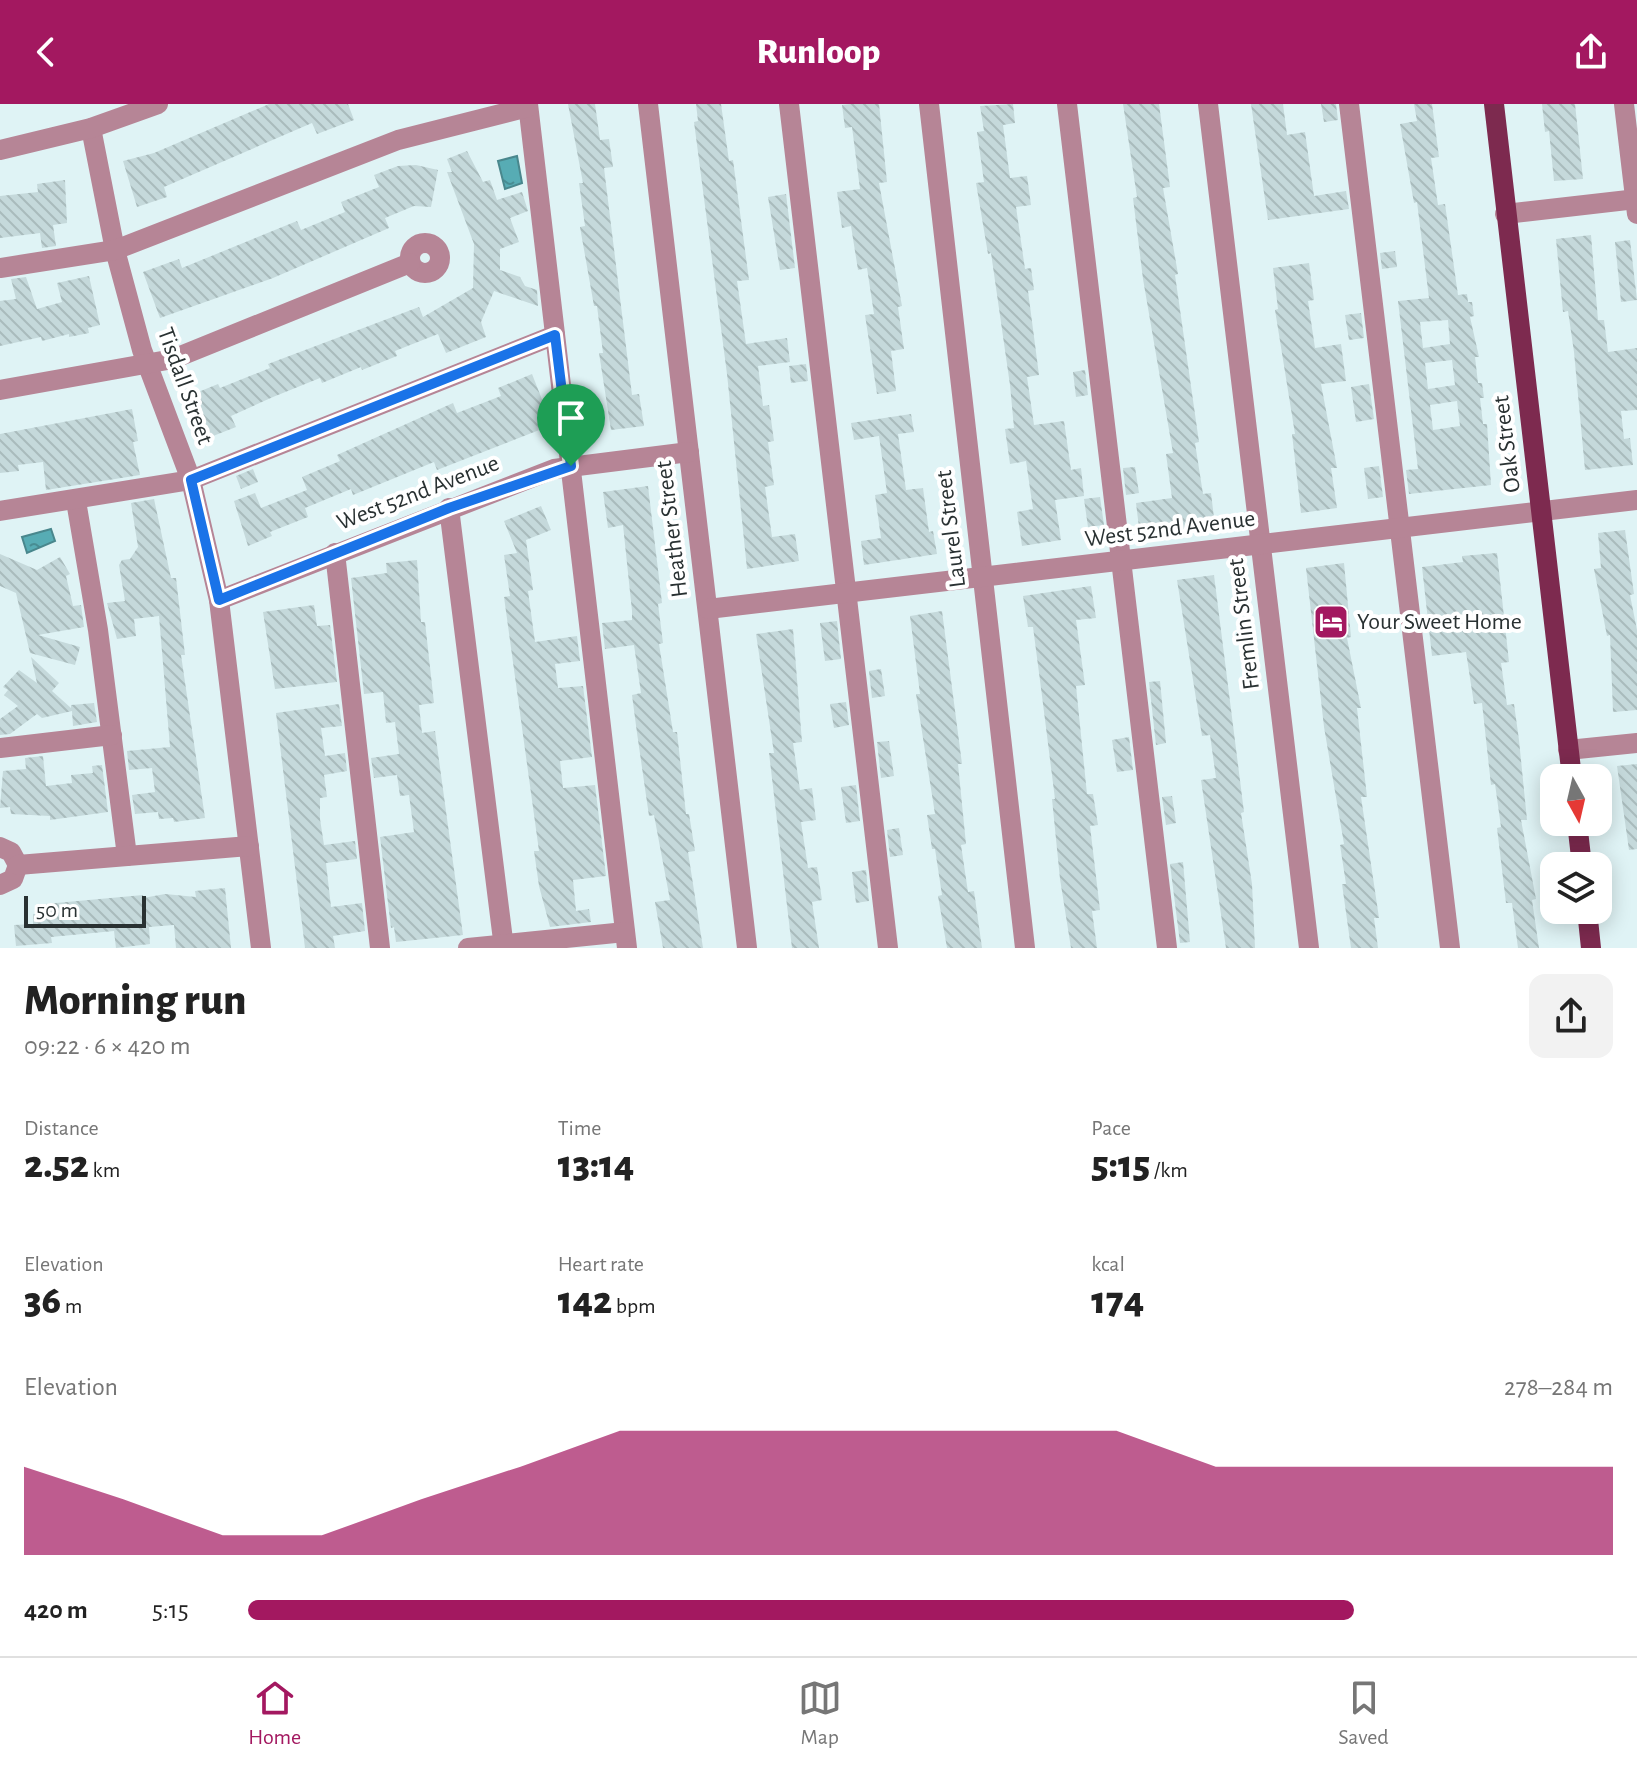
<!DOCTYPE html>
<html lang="en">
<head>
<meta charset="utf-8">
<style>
  body { margin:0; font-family:"Alegreya Sans",sans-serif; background:#f2f2f2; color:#222; height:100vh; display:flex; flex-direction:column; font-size:30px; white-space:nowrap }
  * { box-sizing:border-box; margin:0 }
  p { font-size:26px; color:#767676 }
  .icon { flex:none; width:44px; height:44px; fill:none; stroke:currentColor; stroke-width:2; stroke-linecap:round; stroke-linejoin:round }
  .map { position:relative; height:844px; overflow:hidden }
  .sheet { display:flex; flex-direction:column; background:#fff; flex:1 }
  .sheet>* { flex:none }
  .needle { width:52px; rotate:172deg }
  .controls { position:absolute; left:1540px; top:660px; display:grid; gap:16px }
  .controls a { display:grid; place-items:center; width:72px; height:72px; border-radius:16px; background:#fff; box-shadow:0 4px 20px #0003; font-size:40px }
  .scale { position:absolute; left:24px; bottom:20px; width:122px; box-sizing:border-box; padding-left:8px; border:4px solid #293132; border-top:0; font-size:22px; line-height:28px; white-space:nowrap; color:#293132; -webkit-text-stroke:6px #fff; paint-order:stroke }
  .pin { position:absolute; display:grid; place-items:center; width:68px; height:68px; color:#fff; margin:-82px -34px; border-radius:50% 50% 50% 0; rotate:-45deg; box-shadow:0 0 8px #0007 }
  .pin .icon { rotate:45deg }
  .round { display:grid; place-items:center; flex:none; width:84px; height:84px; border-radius:16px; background:#f2f2f2 }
  .headline { display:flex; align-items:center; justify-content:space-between; height:136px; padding:0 24px }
  h1 { font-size:44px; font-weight:800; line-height:60px }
  .figures { display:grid; grid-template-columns:repeat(3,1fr); gap:12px; height:136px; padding:8px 24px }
  .figures div { display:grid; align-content:center }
  .figures b { font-size:40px; font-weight:800 }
  .figures small { font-size:22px; font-weight:400 }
  .figures p { font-size:22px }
  .chart { height:224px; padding:16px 24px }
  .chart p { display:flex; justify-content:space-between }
  .chart svg { width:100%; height:144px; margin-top:8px; fill:#a31860; opacity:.7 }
  ul { padding:0 24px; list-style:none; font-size:26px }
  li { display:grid; grid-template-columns:128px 96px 1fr; align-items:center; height:60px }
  li i { height:20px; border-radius:10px; background:#a31860 }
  header { display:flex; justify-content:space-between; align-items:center; height:104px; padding:0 24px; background:#a31860; color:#fff; font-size:36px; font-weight:800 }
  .dock { display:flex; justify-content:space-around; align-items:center; height:112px; border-top:2px solid #e0e0e0; background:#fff; font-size:22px; color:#767676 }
  .dock a { display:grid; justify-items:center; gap:4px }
  .dock .on { color:#a31860 }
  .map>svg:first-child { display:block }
  .water { fill:url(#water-ripples); stroke:#49878d; stroke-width:2 }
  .building { fill:url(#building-back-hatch); fill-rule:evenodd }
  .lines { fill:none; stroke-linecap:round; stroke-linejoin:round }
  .minor { stroke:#b68596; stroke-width:20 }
  .major { stroke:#7d2a4f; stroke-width:20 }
  .route-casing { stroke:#fff; stroke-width:16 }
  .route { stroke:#1a73e8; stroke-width:10 }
  .labels { text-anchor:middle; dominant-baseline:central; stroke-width:8; stroke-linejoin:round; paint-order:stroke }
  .street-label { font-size:24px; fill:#293132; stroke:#fff }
  .poi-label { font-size:24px; fill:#293132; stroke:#fff; text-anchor:start }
</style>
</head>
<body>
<header><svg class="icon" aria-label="back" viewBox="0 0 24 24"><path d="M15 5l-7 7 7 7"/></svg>Runloop<svg class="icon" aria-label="share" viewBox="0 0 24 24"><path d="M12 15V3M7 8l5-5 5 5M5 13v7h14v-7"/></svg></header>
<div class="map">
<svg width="1637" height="844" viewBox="0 0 1637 844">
  <defs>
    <pattern id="water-ripples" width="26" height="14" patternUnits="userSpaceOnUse" patternTransform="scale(2)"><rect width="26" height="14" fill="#57acb4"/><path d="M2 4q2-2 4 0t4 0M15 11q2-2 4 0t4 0" fill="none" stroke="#488d93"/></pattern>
    <pattern id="building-back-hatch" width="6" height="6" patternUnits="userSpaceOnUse" patternTransform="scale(2)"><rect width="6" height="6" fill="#c5d9db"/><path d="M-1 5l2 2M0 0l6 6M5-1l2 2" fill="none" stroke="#a9bbbc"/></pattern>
  </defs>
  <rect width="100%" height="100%" fill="#dff3f5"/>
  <g class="water">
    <polygon points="517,52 522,79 505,85 498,57"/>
    <polygon points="51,425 55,437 27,449 22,433"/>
  </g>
  <g class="building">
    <polygon points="269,0 348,0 354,16 317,30 312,19 164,83 167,93 137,103 123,57 154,49"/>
    <polygon points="568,0 595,0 600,36 609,35 613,63 604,64 632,291 639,290 644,322 611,326 599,249 603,249 597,202 594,202 580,123 585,122 579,79 583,79"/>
    <polygon points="696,0 721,0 729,57 733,56 749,176 737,177 746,240 787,234 790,258 758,262 763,302 769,301 774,337 768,338 774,381 765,383 772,433 795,430 799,457 747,465 727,270 694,18 698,17"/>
    <polygon points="850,0 879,0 887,78 879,79 902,202 898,203 904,245 891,247 896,287 877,290 865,211 874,210 867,164 858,166 851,122 842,124 837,88 860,85 852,23 845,24 842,1"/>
    <polygon points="1013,0 1015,19 1003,21 1010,74 1027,72 1031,101 1016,103 1025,165 1031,164 1034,186 1028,187 1039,271 1027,273 1034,321 1064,317 1071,366 1081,364 1084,392 1055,396 1061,436 1022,442 1017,408 1033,405 1026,357 1010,360 1005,325 1014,324 1010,281 991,149 988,150 976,79 984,78 977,28 984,27 980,2"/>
    <polygon points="1123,0 1159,0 1170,83 1163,84 1178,170 1175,171 1199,338 1195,339 1203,390 1211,389 1215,422 1140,432 1136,399 1172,394 1166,350 1173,349 1143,175 1133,94 1137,93"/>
    <polygon points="1251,0 1283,0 1287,31 1305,28 1314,92 1346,87 1349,105 1268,116"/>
    <polygon points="1321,0 1336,0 1338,16 1324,18"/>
    <path d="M 1414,0 L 1432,0 L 1439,53 L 1431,54 L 1438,101 L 1445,100 L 1458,191 L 1467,190 L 1468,198 L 1472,198 L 1474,212 L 1470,213 L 1479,253 L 1475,253 L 1478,279 L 1482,279 L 1484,294 L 1480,294 L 1483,320 L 1487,320 L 1491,381 L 1409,390 L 1406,366 L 1418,365 L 1398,197 L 1429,194 L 1417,98 L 1414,99 L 1400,20 L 1417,17 ZM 1448,216 L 1450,240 L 1423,244 L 1420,218 ZM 1452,256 L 1455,281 L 1428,285 L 1425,259 ZM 1457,297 L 1460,322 L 1433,326 L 1430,301 Z"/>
    <polygon points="1542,0 1575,0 1583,75 1554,77 1549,27 1545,28"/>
    <polygon points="467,47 483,78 490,76 497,96 522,88 528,107 510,114 519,138 500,145 500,166 520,173 525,182 537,186 538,202 494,187 481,218 486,233 446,249 438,230 395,247 397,252 362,266 361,263 322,279 320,274 273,293 231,312 236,323 208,334 191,291 218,280 220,284 270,264 268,260 419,203 423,213 473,184 474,140 447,68 452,68 447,55"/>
    <polygon points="416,61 438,66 431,103 414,102 385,114 389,124 273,174 160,214 143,168 179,155 182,164 297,117 301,126 345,108 341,98 379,83 374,71 398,62"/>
    <polygon points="65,76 67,119 53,121 56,142 42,144 40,129 0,134 0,92 38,88 37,80"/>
    <polygon points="786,90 795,164 780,166 768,93"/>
    <polygon points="1591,131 1598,216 1604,216 1608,248 1637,244 1637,306 1621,307 1624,335 1630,334 1633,361 1585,366 1574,248 1568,207 1563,208 1556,135"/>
    <polygon points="1630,136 1637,196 1621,198 1615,138"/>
    <polygon points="1395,147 1397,163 1382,165 1380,149"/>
    <polygon points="1309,159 1314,196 1308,197 1315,244 1341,240 1346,277 1321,280 1337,364 1331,364 1337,404 1301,409 1292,330 1295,330 1275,206 1278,205 1273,164"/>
    <polygon points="89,172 100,221 88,224 89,229 69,233 69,230 42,237 41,233 0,242 0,197 16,195 11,175 26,173 37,205 62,198 57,179"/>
    <polygon points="1361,209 1364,234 1349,236 1345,211"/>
    <polygon points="806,260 808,277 791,279 789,262"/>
    <polygon points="1085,266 1088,291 1076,293 1073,268"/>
    <polygon points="532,270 552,321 437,366 434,358 353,391 351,385 305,404 308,413 270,428 272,432 248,442 234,397 255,389 261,404 307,386 302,373 340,357 337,351 453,299 457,309 501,292 498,284"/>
    <polygon points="1369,280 1374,315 1356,318 1351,283"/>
    <polygon points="132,305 138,337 133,338 140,371 46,386 43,358 18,361 19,367 0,369 0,330"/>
    <polygon points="911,310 914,328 898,330 906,386 923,384 929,428 933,427 937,450 864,461 861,437 881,434 875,391 887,389 879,332 854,336 851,319"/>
    <polygon points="1379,362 1383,393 1368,395 1364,364"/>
    <polygon points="1135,363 1139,389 1126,391 1123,364"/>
    <polygon points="253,365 258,378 241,385 236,372"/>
    <polygon points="648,382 662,499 658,500 663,539 659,540 673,628 677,628 686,710 689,710 695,747 688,748 703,844 663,844 655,798 670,796 654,711 649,712 637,629 632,591 641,589 634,541 605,545 602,519 632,516 632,507 623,421 608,424 603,388"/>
    <polygon points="1100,393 1104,421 1088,423 1084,395"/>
    <polygon points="154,395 171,474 176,474 185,551 181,551 205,714 174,718 173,714 159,715 158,708 135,710 132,691 155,688 152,664 129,666 127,647 170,643 159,512 134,515 136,532 117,535 107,499 125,497 119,461 122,456 130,455 138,443 131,399"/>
    <polygon points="541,402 551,426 526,436 533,486 528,487 535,538 577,532 580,557 555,560 558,584 583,582 592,653 560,657 563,684 595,681 606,772 573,776 576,807 589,805 591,818 550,823 539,782 534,747 539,747 504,493 510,492 504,451 517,449 504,417"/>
    <polygon points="1625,426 1634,490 1630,491 1637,526 1637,606 1613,608 1610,531 1607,532 1594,465 1601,464 1598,429"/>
    <polygon points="1497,449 1509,558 1501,559 1507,601 1514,600 1519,636 1527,716 1521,716 1536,795 1532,796 1539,844 1518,844 1512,799 1506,799 1497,724 1501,723 1495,680 1491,681 1482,599 1474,600 1466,548 1432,552 1422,463 1463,458 1462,452"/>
    <polygon points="0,450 37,466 60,453 70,470 66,472 73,502 81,501 84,523 38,531 80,543 75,561 30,549 16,489 0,482"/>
    <polygon points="417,456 421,518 425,518 434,599 419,601 422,629 435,627 463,831 396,838 394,823 391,824 380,733 414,728 409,691 400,692 397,671 374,674 371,654 399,650 395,618 386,619 383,588 364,590 351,474 387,469 386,459"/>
    <polygon points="1344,459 1351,533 1347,534 1361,604 1357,604 1367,693 1361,693 1379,814 1374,814 1378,844 1351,844 1342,780 1346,780 1340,741 1344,740 1324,623 1306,464"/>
    <polygon points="1214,471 1244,708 1241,709 1252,780 1255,844 1226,844 1201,676 1216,674 1210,631 1202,632 1177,476"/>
    <polygon points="1091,482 1096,514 1076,516 1085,581 1076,582 1087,690 1093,690 1098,721 1090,722 1100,806 1092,807 1097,844 1071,844 1060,775 1052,695 1055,695 1042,592 1033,523 1028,523 1023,492"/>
    <polygon points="314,501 317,522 330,521 337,578 275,585 263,508"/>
    <polygon points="942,507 962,660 958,660 966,740 961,741 968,788 974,787 982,844 947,844 938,792 942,791 935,745 932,745 927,711 935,710 916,590 920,590 910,512"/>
    <polygon points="837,517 841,555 825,557 820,519"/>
    <polygon points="793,525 802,638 793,639 800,686 812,684 816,716 801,718 808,764 817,763 822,796 812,798 819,844 792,844 769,649 774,649 756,530"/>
    <polygon points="31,553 59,579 52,587 71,604 71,601 94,599 97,618 73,622 72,607 42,614 37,610 10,630 0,631 0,615 18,602 4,591 8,586 3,583 19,566 37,579"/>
    <polygon points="881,565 885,592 872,594 869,567"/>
    <polygon points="1160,577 1166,639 1156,641 1149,578"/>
    <polygon points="846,598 849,621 834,624 830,600"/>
    <polygon points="339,600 342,622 321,624 325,652 345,649 347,667 324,671 327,693 320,694 320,715 324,741 355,737 357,755 326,759 331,803 362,799 365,827 333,832 335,844 305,844 276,609"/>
    <polygon points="1129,633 1133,666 1117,668 1112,636"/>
    <polygon points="889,637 894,672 881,674 877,638"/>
    <polygon points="43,652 46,682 72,679 71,671 93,669 92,662 102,661 108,708 50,716 50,712 11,710 10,703 0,704 3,667 26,665 25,654"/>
    <polygon points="1637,660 1637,745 1629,746 1617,662"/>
    <polygon points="856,681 860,717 846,719 841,683"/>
    <polygon points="1172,692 1176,719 1166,721 1162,693"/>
    <polygon points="899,724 903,751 890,753 887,726"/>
    <polygon points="1183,758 1190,838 1180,839 1170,760"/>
    <polygon points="866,766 869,797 856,799 852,768"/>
    <polygon points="225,784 231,844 176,844 174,821 149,823 150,840 116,844 114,827 51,833 52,839 16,842 14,821 33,820 33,810 46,809 45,800 143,791 143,794 165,790 196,793 195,787"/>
  </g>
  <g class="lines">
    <g class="minor">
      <polyline points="528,0 627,844"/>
      <polyline points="648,0 747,844"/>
      <polyline points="789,0 888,844"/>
      <polyline points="929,0 1025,844"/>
      <polyline points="1067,0 1167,844"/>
      <polyline points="1208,0 1309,844"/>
      <polyline points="1349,0 1450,844"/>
      <polyline points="1624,0 1637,110"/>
      <polyline points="91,24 115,146 142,246 191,376 219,496 261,844"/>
      <polyline points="0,46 91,24 158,0"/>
      <polyline points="1505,110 1637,95"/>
      <circle cx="425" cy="154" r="15"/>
      <polyline points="0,164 115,146 398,36 528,3"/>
      <polyline points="0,286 173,255 410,159"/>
      <polyline points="76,397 98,526 127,752"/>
      <polyline points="449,404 504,844"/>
      <polyline points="0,407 191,376 555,231"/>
      <polyline points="335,449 380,844"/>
      <polyline points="219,496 554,365 689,348"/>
      <polyline points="708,505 1637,396"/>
      <polyline points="0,644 112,631"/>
      <polyline points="1568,646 1637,639"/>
      <polyline points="0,743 11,748 18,761 13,775 0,781"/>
      <polyline points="18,761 249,742"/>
      <polyline points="468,844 625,828"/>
    </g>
    <g class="major">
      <polyline points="1494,0 1572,674"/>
      <polyline points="1577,718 1582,762"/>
      <polyline points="1587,806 1591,844"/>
    </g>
  </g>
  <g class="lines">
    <defs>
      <polygon id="route" points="555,231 571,362 449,404 219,496 191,376"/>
    </defs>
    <use href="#route" class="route-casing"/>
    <use href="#route" class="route"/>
  </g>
  <defs>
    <symbol id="hotel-square" viewBox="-11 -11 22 22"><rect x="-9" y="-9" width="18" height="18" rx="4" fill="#a31860" stroke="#fff"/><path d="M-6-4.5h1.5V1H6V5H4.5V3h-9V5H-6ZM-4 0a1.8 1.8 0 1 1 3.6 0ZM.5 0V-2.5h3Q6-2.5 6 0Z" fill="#fff"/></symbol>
  </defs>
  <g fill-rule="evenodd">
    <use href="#hotel-square" x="1311" y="498" width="40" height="40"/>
  </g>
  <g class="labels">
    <g class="street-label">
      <text transform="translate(185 282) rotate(70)">Tisdall Street</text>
      <text transform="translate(1507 340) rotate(-97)">Oak Street</text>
      <text transform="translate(418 389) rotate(-21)">West 52nd Avenue</text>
      <text transform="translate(672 425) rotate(-97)">Heather Street</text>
      <text transform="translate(951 425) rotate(-97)">Laurel Street</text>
      <text transform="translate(1170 425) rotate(-7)">West 52nd Avenue</text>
      <text transform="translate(1244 520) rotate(-97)">Fremlin Street</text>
    </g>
    <g class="poi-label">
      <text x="1357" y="518">Your Sweet Home</text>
    </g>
  </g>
</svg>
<div class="controls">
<a><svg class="needle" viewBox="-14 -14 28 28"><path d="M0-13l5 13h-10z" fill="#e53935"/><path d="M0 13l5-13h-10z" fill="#767676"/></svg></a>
<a><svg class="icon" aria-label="layers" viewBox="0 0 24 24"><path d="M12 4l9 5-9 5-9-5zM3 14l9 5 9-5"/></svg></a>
</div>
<div class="scale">50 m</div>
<div class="pin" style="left:571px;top:362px;background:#1e9e55"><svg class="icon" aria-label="arrive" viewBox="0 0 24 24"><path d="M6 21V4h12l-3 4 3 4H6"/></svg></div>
</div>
<section class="sheet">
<div class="headline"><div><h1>Morning run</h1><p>09:22 · 6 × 420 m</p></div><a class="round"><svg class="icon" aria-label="share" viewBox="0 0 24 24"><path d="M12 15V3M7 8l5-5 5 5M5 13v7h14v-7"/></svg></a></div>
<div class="figures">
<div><p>Distance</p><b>2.52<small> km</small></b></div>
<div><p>Time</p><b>13:14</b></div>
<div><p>Pace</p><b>5:15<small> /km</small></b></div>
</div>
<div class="figures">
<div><p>Elevation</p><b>36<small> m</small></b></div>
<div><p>Heart rate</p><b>142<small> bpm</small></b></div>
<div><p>kcal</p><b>174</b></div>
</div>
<div class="chart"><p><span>Elevation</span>278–284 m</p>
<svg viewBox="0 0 160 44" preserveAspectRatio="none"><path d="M0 44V17L10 27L20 38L30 38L40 27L50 17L60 6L70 6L80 6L90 6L100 6L110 6L120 17L130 17L140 17L150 17L160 17V44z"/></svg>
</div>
<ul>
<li><b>420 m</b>5:15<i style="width:81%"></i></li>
</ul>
</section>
<nav class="dock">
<a class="on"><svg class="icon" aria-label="home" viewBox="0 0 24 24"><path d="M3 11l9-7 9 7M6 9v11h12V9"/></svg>Home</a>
<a><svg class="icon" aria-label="map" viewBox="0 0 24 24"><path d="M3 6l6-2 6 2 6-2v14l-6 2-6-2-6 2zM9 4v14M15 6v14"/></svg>Map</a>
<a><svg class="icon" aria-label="saved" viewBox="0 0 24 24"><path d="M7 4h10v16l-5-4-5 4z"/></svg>Saved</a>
</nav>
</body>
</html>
